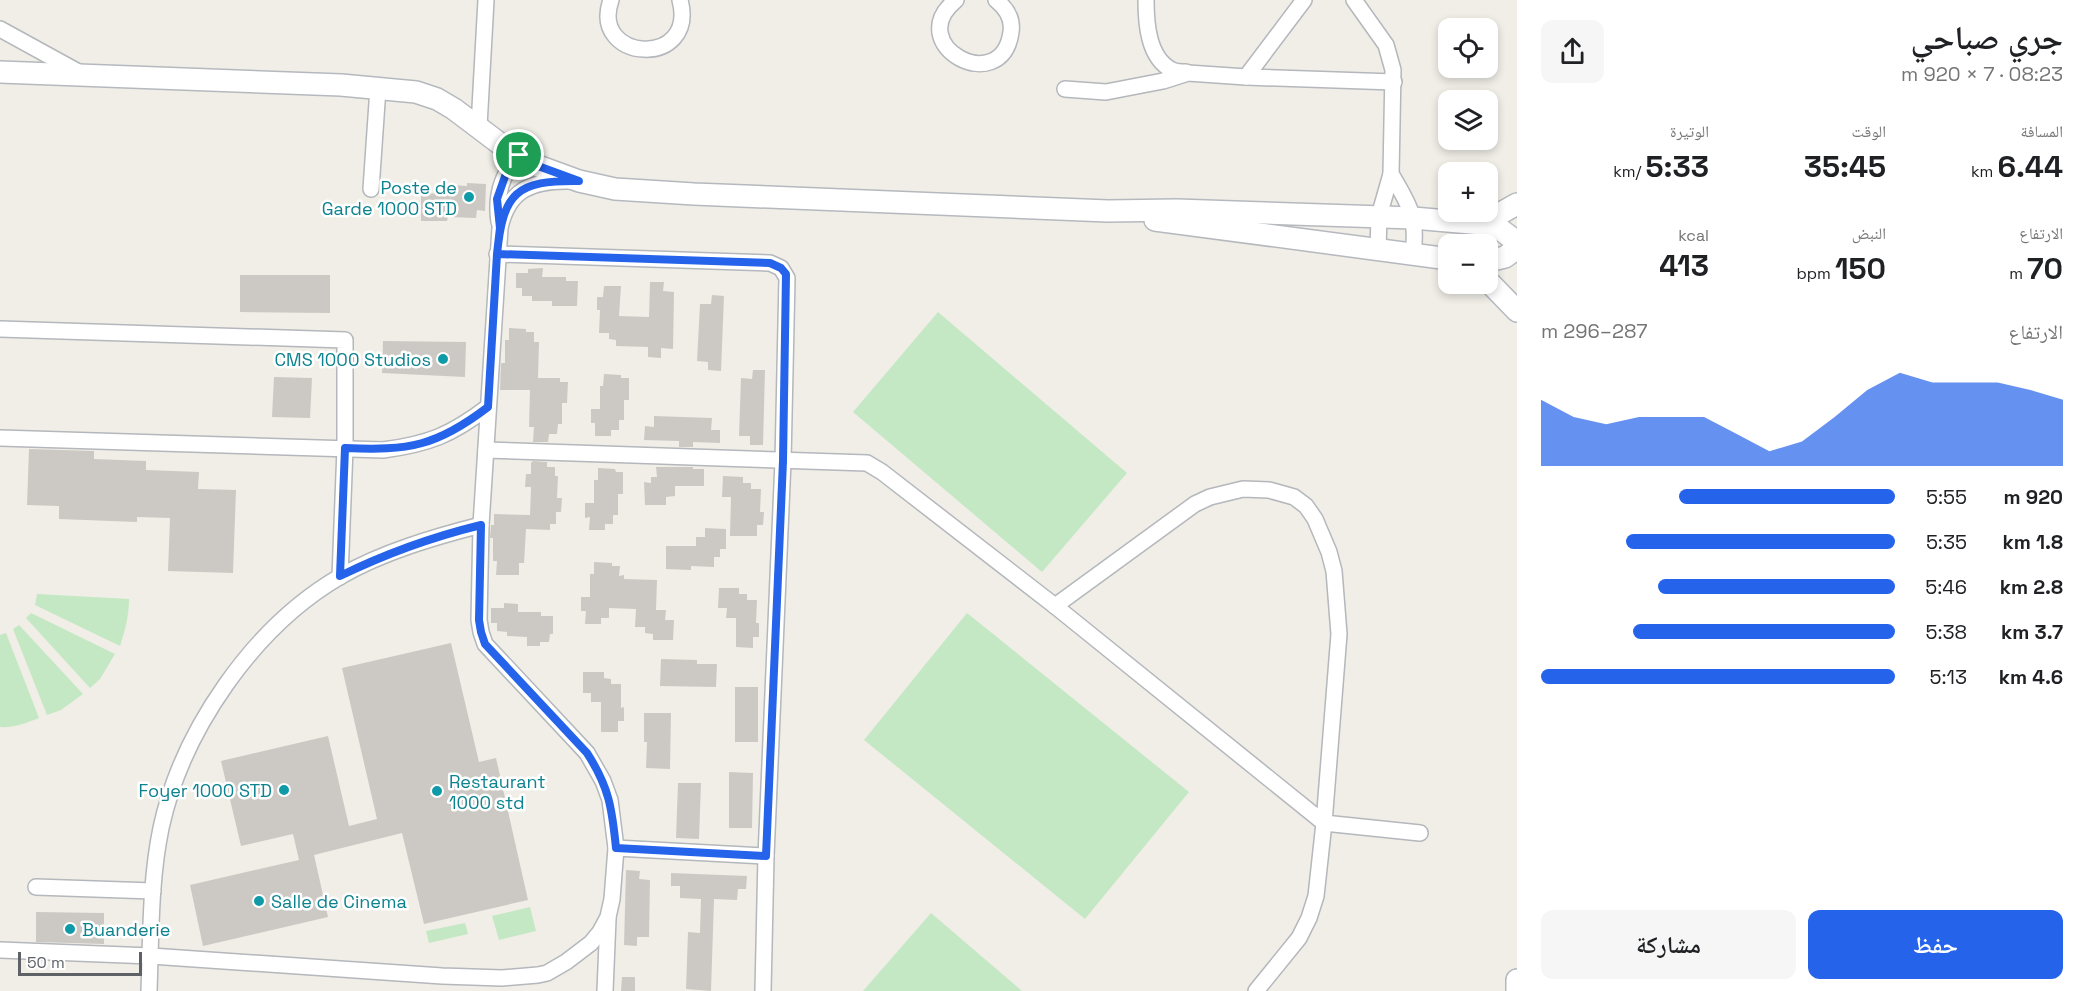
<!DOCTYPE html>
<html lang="ar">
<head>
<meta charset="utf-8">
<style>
  body { margin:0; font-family:"Space Grotesk","Noto Naskh Arabic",sans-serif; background:#f6f6f6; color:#202124; direction:rtl; height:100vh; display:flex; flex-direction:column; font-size:22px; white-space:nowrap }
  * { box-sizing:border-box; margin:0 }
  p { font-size:20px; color:#757577 }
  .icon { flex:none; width:33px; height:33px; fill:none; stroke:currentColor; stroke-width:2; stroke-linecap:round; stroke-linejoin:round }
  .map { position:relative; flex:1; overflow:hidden; direction:ltr }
  .details { display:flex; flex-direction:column; background:#fff; width:570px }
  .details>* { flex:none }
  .controls { position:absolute; left:1438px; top:18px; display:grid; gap:12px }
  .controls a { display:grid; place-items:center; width:60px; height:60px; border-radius:12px; background:#fff; box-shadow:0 3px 9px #0003; font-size:30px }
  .scale { position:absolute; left:18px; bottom:15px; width:124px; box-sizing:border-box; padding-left:6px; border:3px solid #5e6267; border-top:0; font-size:16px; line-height:21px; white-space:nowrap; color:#5e6267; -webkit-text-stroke:4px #fff; paint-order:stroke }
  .pin { position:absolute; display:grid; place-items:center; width:51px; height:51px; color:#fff; margin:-26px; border:3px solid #fff; border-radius:50%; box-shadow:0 2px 6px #0007 }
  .round { display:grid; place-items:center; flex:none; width:63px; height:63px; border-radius:12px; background:#f6f6f6 }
  .overview { display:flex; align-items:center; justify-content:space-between; height:102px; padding:0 24px }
  h1 { font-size:33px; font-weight:600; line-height:45px }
  .figures { display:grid; grid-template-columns:repeat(3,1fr); gap:9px; height:102px; padding:6px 24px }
  .figures div { display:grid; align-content:center }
  .figures b { font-size:30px; font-weight:600 }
  .figures small { font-size:16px; font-weight:400 }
  .figures p { font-size:16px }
  .chart { height:168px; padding:12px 24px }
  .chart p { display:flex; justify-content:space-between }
  .chart svg { width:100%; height:108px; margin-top:6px; fill:#2563eb; opacity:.7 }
  .primary-button { display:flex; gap:12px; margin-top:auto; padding:12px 24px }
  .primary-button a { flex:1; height:69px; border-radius:12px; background:#2563eb; color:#fff; font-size:24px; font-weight:600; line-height:69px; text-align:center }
  .primary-button a+a { background:#f6f6f6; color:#202124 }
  ul { padding:0 24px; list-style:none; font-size:20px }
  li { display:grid; grid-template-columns:96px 72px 1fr; align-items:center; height:45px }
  li i { height:15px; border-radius:8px; background:#2563eb }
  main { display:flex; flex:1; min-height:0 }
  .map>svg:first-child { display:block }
  .green { fill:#c4e8c4 }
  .building { fill:#ccc9c4 }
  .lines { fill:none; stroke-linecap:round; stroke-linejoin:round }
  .street-casing { stroke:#b4b7bb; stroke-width:18 }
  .secondary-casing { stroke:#b5b9be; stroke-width:24 }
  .street { stroke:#fff; stroke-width:15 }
  .secondary { stroke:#fff; stroke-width:21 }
  .route-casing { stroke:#fff; stroke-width:12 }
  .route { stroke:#2563eb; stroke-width:8 }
  .culture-dot { fill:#0f9aa8; stroke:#fff; stroke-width:2 }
  .labels { text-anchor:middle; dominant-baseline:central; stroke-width:5; stroke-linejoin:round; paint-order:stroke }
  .culture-label { font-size:18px; fill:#0d838f; stroke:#fff; text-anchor:end }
</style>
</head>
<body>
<main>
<section class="details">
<div class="overview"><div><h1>جري صباحي</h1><p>08:23 · 7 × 920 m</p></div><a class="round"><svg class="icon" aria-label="share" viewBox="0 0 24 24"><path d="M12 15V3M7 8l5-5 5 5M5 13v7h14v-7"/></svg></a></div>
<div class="figures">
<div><p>المسافة</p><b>6.44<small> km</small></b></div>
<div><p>الوقت</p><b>35:45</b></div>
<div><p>الوتيرة</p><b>5:33<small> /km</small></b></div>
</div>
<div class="figures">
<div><p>الارتفاع</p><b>70<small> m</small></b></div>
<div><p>النبض</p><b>150<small> bpm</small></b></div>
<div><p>kcal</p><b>413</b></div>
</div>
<div class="chart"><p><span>الارتفاع</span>287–296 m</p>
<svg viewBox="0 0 160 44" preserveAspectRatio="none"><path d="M0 44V17L10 24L20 27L30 24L40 24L50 24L60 31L70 38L80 34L90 24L100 13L110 6L120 10L130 10L140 10L150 13L160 17V44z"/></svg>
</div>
<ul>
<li><b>920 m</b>5:55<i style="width:61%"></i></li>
<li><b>1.8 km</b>5:35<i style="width:76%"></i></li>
<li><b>2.8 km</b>5:46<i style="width:67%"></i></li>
<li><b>3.7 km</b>5:38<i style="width:74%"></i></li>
<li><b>4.6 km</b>5:13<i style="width:100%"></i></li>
</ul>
<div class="primary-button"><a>حفظ</a><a>مشاركة</a></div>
</section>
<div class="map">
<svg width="1517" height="991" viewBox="0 0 1517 991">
  <rect width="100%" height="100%" fill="#f0eee7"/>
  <g class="green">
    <polygon points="938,312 1127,473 1042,572 853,412"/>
    <path d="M 37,594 L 129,599 C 129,616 125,630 120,646 L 35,605 Z"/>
    <polygon points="31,613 115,654 100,679 90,688 26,618"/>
    <polygon points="967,613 1189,792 1085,919 864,740"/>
    <polygon points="19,625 83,694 61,710 47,715 13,629"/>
    <path d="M 6,633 L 39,718 C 26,723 14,728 0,727 L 0,635 Z"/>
    <polygon points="530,907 536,931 499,940 492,916"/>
    <polygon points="931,913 1022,991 863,991"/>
    <polygon points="465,923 468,934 429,943 426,931"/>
  </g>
  <g class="building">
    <polygon points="467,183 486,184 485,211 477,210 476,218 448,217 447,221 421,221 421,193 453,194 453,185 467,186"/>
    <polygon points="543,268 542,277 566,277 566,281 578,281 577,306 552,306 552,301 532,301 532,296 522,296 522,288 516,288 516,273 528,273 528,269"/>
    <polygon points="240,275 330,275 330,313 240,312"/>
    <polygon points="650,282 664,282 663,291 674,292 673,349 661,348 661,358 648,357 648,347 616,346 616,340 609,339 609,333 599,333 600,310 597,310 597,297 603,297 604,286 621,286 619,316 649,317"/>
    <polygon points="712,295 724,296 721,371 708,370 708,362 697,361 700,304 711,304"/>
    <polygon points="509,328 526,329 526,332 534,332 534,342 539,342 538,378 560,378 560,382 568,382 567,403 562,403 562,424 558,424 557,434 549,434 548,442 533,442 534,427 529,427 530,390 500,390 501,363 505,363 505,340 509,340"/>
    <polygon points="383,341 466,342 465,377 382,373"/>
    <polygon points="753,370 765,370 763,445 750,445 750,436 739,436 741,378 752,379"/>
    <polygon points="604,374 621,375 621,378 629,378 629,400 624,400 624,420 619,420 619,430 611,430 611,436 595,436 595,423 591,423 591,409 600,409 600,386 603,386"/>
    <polygon points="274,377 312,378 310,418 272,417"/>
    <polygon points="654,416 712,418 711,430 720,430 720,443 693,442 693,447 679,447 679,441 644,440 645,426 654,427"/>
    <polygon points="29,449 94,451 94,459 146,461 146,470 199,472 198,489 236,490 233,573 168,571 170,518 137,517 137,522 59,519 59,506 27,505"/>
    <polygon points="533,461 547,462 547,467 555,467 555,476 558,476 557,498 562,498 561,512 556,512 556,524 550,524 550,530 526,529 524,563 519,563 519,575 496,575 497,561 493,561 493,538 490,538 491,525 494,525 494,514 530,515 531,487 525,487 526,474 531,474 531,463"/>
    <polygon points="656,467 693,467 693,469 704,469 704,486 675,486 675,496 666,497 666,505 645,505 644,482 651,483 651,477 657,477"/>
    <polygon points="598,468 615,469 616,472 623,472 623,494 618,494 618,515 613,515 613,524 605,524 605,530 589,530 590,517 585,518 585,503 594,503 594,480 598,480"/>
    <polygon points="723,476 743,477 743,483 751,483 751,489 761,489 760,512 764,512 763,525 757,525 757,536 730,536 731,497 722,497"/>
    <polygon points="705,528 726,529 726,549 720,549 720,557 714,557 714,567 691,566 691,570 666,569 666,546 696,546 696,537 705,537"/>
    <polygon points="594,562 612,563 612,566 620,566 619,576 624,575 624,579 657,580 656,610 666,610 665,620 674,620 673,640 653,640 653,634 645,633 645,627 635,627 636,609 609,608 609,618 601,618 601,624 585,624 586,611 581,611 581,597 590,597 590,574 594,574"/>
    <polygon points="719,588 739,588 739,594 747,594 747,600 757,600 756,623 759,623 759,637 753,637 753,648 736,647 736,618 726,618 727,608 718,608"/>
    <polygon points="504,603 518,604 518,612 541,612 541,616 553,616 553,634 550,634 549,642 540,642 540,646 527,646 527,637 507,636 507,632 497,631 497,623 491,623 491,608 504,608"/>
    <polygon points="451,643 479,762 496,758 528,900 424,924 402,833 314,855 328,917 203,946 190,885 299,860 293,834 241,846 221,761 328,736 349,826 377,819 342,668"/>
    <polygon points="661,659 697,660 697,664 717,664 716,687 660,686"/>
    <polygon points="583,672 604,672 604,678 611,679 611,684 621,684 621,708 624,707 624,721 618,721 618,732 601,732 601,702 591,702 591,693 583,693"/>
    <rect x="735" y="687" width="23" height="55"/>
    <polygon points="644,713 671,713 670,769 646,768 647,742 644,742"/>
    <polygon points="729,772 753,773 752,828 729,828"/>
    <polygon points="678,783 701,783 699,839 676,838"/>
    <polygon points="626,870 640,871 639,879 650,880 649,937 637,937 637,946 624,945"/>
    <polygon points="671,873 747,876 746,889 738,889 737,900 714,899 711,991 686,989 688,932 700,933 701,899 680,898 680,886 671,886"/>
    <polygon points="36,912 104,913 104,944 36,942"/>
    <polygon points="622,977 635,977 635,991 621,991"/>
  </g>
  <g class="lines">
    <defs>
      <g id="street">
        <path d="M 611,0 C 589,62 698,69 680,0"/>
        <path d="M 956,0 C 901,45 1002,99 1011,32 C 1013,19 1006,8 996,0"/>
        <path d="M 1146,0 C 1146,23 1148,58 1172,70 C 1176,72 1182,72 1186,72"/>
        <polyline points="1354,0 1386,45 1393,70 1391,174 1379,216 1378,249"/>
        <polyline points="0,29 82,74"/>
        <polyline points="1246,77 1304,0"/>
        <polyline points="1065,89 1106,92 1163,81 1188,73 1246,77 1394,82"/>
        <polyline points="479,126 486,0"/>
        <path d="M 1391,174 C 1409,204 1418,218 1413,254"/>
        <polyline points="371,189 378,88"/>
        <path d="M 499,222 C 495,196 501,175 519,155"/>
        <polyline points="497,254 770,263 781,268 787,278 783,461 766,856 616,848"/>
        <polyline points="0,329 345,340 345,448 340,577"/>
        <path d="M 0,438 L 383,450 C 429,444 451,435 488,407"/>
        <polyline points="486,450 867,463 882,472 1055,606 1324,823 1420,833"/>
        <polyline points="1055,606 1195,504 1210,497 1243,489 1269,490 1294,497 1306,506 1315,519 1329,552 1334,571 1339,634 1324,823 1316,896 1309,918 1299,938 1256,991"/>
        <polyline points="36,887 153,891"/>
        <path d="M 0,950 L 151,956 L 442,976 L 502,978 L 538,975 L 547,973 L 566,962 L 591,943 L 600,932 L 608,917 L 612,899 L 616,848 L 610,800 L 603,781 L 587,753 L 485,644 L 481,632 L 479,620 L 481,525 L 500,228 C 508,190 532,180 570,181"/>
        <path d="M 149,991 C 151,937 150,881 161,828 C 182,731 253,627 341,576 C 383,552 434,537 481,525"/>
        <polyline points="605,991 608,919"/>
        <polyline points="763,991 766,856"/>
      </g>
      <g id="secondary">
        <polyline points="0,72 341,85 416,92 437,99 454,109 499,143 538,166 579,181 615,189 694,194 1108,211 1177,210 1413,218 1482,224 1501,230 1517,242"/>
        <polyline points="1155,220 1449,259"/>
        <polyline points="1473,220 1501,213 1517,204"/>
        <polyline points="1488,261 1505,257 1517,248"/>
        <polyline points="1488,281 1517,311"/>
        <polyline points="1517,991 1517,980"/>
      </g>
    </defs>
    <use href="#street" class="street-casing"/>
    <use href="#secondary" class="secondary-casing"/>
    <use href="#street" class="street"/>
    <use href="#secondary" class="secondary"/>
  </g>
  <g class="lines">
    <defs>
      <path id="route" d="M 519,155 L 508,168 L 497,199 L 500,228 L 497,254 L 488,407 C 437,446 409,451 345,448 L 340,576 C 385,554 432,537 481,525 L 479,620 L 481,632 L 485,644 L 587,753 C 609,787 612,808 616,848 L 766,856 L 783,461 L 786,274 L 781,268 L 770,263 L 497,254 C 503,193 516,180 579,181 L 538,166 L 519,155"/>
    </defs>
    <use href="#route" class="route-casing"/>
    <use href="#route" class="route"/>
  </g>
  <g class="culture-dot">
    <circle cx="469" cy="197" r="6"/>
    <circle cx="443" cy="359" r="6"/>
    <circle cx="284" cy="790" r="6"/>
    <circle cx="437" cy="791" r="6"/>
    <circle cx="259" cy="901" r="6"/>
    <circle cx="70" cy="929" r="6"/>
  </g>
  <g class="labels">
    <g class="culture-label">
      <text x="457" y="187">Poste de<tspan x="457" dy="21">Garde 1000 STD</tspan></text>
      <text x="431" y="359">CMS 1000 Studios</text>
      <text x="449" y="781" text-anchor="start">Restaurant<tspan x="449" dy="21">1000 std</tspan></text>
      <text x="272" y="790">Foyer 1000 STD</text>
      <text x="271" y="901" text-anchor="start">Salle de Cinema</text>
      <text x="82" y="929" text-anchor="start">Buanderie</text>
    </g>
  </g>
</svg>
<div class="controls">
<a><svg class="icon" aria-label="locate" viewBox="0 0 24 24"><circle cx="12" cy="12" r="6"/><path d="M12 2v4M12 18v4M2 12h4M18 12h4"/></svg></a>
<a><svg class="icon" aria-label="layers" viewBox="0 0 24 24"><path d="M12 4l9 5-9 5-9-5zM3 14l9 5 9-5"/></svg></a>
<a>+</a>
<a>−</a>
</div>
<div class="scale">50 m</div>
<div class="pin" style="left:519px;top:155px;background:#1e9e55"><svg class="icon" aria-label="arrive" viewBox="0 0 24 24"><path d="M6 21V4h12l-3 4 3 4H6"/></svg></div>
</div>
</main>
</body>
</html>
